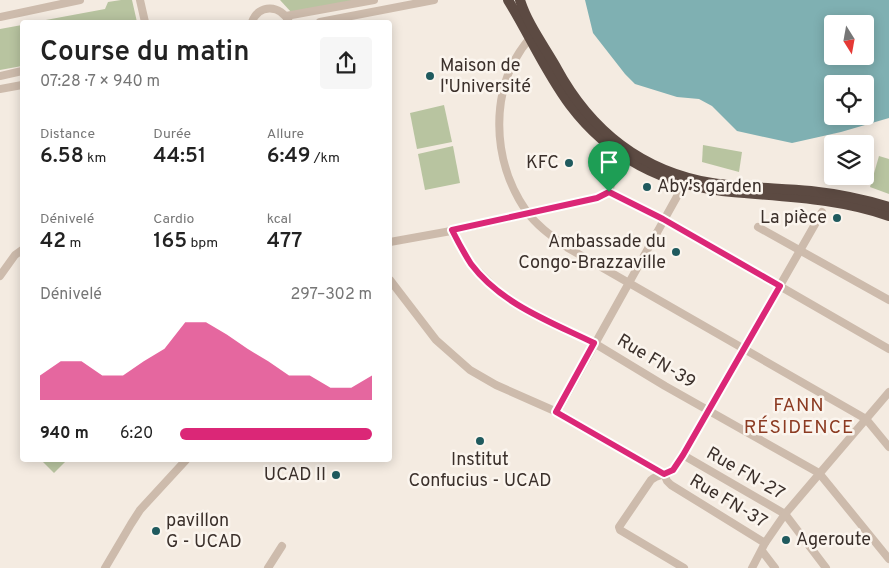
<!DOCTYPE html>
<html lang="fr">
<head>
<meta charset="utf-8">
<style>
  body { margin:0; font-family:Overpass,sans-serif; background:#f6f6f6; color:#222; height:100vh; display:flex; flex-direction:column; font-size:19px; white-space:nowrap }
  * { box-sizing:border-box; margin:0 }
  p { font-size:16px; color:#767676 }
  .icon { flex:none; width:28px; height:28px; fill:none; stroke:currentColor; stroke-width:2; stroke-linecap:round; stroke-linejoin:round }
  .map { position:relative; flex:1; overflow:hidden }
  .side { position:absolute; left:20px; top:20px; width:372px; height:442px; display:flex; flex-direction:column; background:#fff; border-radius:5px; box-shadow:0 2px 12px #0003 }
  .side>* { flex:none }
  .needle { width:32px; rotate:169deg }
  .buttons { position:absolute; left:824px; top:15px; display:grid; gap:10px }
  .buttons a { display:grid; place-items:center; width:50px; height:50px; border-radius:5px; background:#fff; box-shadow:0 2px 12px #0003; font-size:25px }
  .pin { position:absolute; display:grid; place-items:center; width:42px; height:42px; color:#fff; margin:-51px -21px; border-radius:50% 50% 50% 0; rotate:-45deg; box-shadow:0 0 5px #0007 }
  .pin .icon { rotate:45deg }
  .round { display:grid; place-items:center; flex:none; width:52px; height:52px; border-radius:5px; background:#f6f6f6 }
  .head { display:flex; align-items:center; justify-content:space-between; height:85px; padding:0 20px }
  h1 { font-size:28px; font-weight:600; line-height:38px }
  .metrics { display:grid; grid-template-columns:repeat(3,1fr); gap:8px; height:85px; padding:5px 20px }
  .metrics div { display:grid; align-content:center }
  .metrics b { font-size:21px; font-weight:600 }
  .metrics small { font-size:14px; font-weight:400 }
  .metrics p { font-size:14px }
  .chart { height:140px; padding:10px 20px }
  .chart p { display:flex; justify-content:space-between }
  .chart svg { width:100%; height:90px; margin-top:5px; fill:#db2777; opacity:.7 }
  ul { padding:0 20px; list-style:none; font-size:16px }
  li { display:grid; grid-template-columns:80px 60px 1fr; align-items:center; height:38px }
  li i { height:12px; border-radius:6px; background:#db2777 }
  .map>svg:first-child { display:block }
  .green { fill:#b8c4a0 }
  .water { fill:#7fb0b2; fill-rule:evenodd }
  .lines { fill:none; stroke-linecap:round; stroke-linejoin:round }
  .minor { stroke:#cdbbac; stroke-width:8 }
  .highway { stroke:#5c4a42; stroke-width:10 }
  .route-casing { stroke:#fff; stroke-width:10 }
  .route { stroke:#db2777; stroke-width:6 }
  .poi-dot { fill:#1f5a5e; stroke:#fbf5ee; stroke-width:2 }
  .labels { text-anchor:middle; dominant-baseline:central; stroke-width:5; stroke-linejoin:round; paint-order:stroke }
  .poi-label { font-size:18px; fill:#3b302b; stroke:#fbf5ee; text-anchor:start }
  .street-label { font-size:18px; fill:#3b302b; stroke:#fbf5ee }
  .neighbourhood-label { font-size:19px; letter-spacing:1px; fill:#8c3b22; stroke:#fbf5ee }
</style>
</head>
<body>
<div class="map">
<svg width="889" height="568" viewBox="0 0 889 568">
  <rect width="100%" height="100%" fill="#f4ebe1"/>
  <g class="green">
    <polygon points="121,0 132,0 137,22 35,22 105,9 108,2"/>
    <polygon points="280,0 360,0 291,12"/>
    <polygon points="22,25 22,66 0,70 0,29"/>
    <polygon points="444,105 452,142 417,149 410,113"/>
    <polygon points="703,145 742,152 739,172 702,162"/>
    <polygon points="453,146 460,183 425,190 418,154"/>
    <polygon points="879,156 889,159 889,194 870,187"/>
    <polygon points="41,460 67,460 54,473"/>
  </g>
  <path class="water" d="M 585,0 L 889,0 L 889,118 L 841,132 L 792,143 L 737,131 L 712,106 L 699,99 L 677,97 L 635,84 L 625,74 L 593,33 ZM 832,24 L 865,24 L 865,56 L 832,56 ZM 832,84 L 865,84 L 865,116 L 832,116 Z"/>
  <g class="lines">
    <g class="minor">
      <polyline points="140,0 145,22"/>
      <polyline points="286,16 374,0"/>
      <polyline points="0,17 80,0"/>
      <path d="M 252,22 C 259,3 281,5 289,22"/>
      <polyline points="320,22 434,0"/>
      <path d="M 530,38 C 488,87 491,161 527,212 C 538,227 553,237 568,248 L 866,419 L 889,447"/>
      <polyline points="0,76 22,71"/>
      <polyline points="0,89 22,85"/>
      <polyline points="609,192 663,219 889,349"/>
      <polyline points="609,192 612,181 624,158"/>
      <polyline points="758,227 889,300"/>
      <polyline points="451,231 472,265 499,292 516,304 594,343 665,386 819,473 889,559"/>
      <polyline points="390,242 451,231 597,198 609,192"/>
      <polyline points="0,276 15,255 22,250"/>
      <polyline points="390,280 436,340 470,370 496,385 557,412 664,474 667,481 671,485 765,543"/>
      <polyline points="557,412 684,184"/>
      <polyline points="683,455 785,514 826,568"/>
      <polyline points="762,551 775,568"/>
      <polyline points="105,568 131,524 140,510 186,460"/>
      <polyline points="268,568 282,546"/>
      <path d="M 684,568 L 620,530 L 619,527 L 651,480 C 658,474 663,476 670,472 C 676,469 679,460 683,455 L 822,212"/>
      <polyline points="752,568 765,543 785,514 889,392"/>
    </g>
    <g class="highway">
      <path d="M 508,0 C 529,34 546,73 570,105 C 610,158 666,186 732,192 C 785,197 838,198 889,216"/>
      <path d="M 520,0 C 527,23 544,46 556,67 C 590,130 640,171 712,183 C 745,188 778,188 811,191 C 838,194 863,199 889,207"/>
    </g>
  </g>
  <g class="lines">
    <defs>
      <path id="route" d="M 609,192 L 663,219 L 780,286 L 683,455 L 673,470 L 664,474 L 556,412 L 594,343 C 551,322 501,304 471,264 C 464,253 458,242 452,230 L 597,198 Z"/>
    </defs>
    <use href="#route" class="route-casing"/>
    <use href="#route" class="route"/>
  </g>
  <g class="poi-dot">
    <circle cx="430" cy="76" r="5"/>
    <circle cx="569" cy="163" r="5"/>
    <circle cx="647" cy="187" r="5"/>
    <circle cx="837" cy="218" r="5"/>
    <circle cx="676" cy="252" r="5"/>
    <circle cx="480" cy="441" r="5"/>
    <circle cx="336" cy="475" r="5"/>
    <circle cx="156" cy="531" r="5"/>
    <circle cx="786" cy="540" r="5"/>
  </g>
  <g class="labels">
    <g class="poi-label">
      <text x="440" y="66">Maison de<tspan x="440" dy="21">l'Université</tspan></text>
      <text x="559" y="163" text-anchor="end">KFC</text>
      <text x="657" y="187">Aby's garden</text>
      <text x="827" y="218" text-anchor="end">La pièce</text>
      <text x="666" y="242" text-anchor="end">Ambassade du<tspan x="666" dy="21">Congo-Brazzaville</tspan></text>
      <text x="480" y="460" text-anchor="middle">Institut<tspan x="480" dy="21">Confucius - UCAD</tspan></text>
      <text x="326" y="475" text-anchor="end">UCAD II</text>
      <text x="166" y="521">pavillon<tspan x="166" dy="21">G - UCAD</tspan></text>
      <text x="796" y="540">Ageroute</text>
    </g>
    <g class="street-label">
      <text transform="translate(656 362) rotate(31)">Rue FN-39</text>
      <text transform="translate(745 474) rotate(30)">Rue FN-27</text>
      <text transform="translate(728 502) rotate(31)">Rue FN-37</text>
    </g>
    <g class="neighbourhood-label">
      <text x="799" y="406">FANN<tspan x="799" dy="22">RÉSIDENCE</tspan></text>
    </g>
  </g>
</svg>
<div class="buttons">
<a><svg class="needle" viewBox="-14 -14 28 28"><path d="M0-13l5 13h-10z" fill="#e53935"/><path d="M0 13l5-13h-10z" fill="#767676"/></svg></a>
<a><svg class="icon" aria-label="locate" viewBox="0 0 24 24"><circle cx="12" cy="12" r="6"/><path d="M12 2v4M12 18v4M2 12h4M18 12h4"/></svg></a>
<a><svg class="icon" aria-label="layers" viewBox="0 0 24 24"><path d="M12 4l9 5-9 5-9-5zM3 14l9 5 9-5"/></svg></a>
</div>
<div class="pin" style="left:609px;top:192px;background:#1e9e55"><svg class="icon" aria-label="arrive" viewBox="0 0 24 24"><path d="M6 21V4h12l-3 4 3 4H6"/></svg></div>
<section class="side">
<div class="head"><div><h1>Course du matin</h1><p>07:28 · 7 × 940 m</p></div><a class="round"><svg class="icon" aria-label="share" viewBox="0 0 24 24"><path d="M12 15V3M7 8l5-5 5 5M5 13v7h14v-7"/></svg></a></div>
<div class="metrics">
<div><p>Distance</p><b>6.58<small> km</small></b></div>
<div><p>Durée</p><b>44:51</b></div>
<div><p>Allure</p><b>6:49<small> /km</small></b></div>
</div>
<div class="metrics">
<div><p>Dénivelé</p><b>42<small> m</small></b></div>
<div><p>Cardio</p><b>165<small> bpm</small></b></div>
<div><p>kcal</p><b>477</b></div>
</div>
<div class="chart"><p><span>Dénivelé</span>297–302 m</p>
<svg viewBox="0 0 160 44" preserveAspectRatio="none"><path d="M0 44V32L10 25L20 25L30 32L40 32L50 25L60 19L70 6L80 6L90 12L100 19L110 25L120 32L130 32L140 38L150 38L160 32V44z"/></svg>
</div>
<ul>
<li><b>940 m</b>6:20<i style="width:100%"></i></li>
</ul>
</section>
</div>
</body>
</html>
